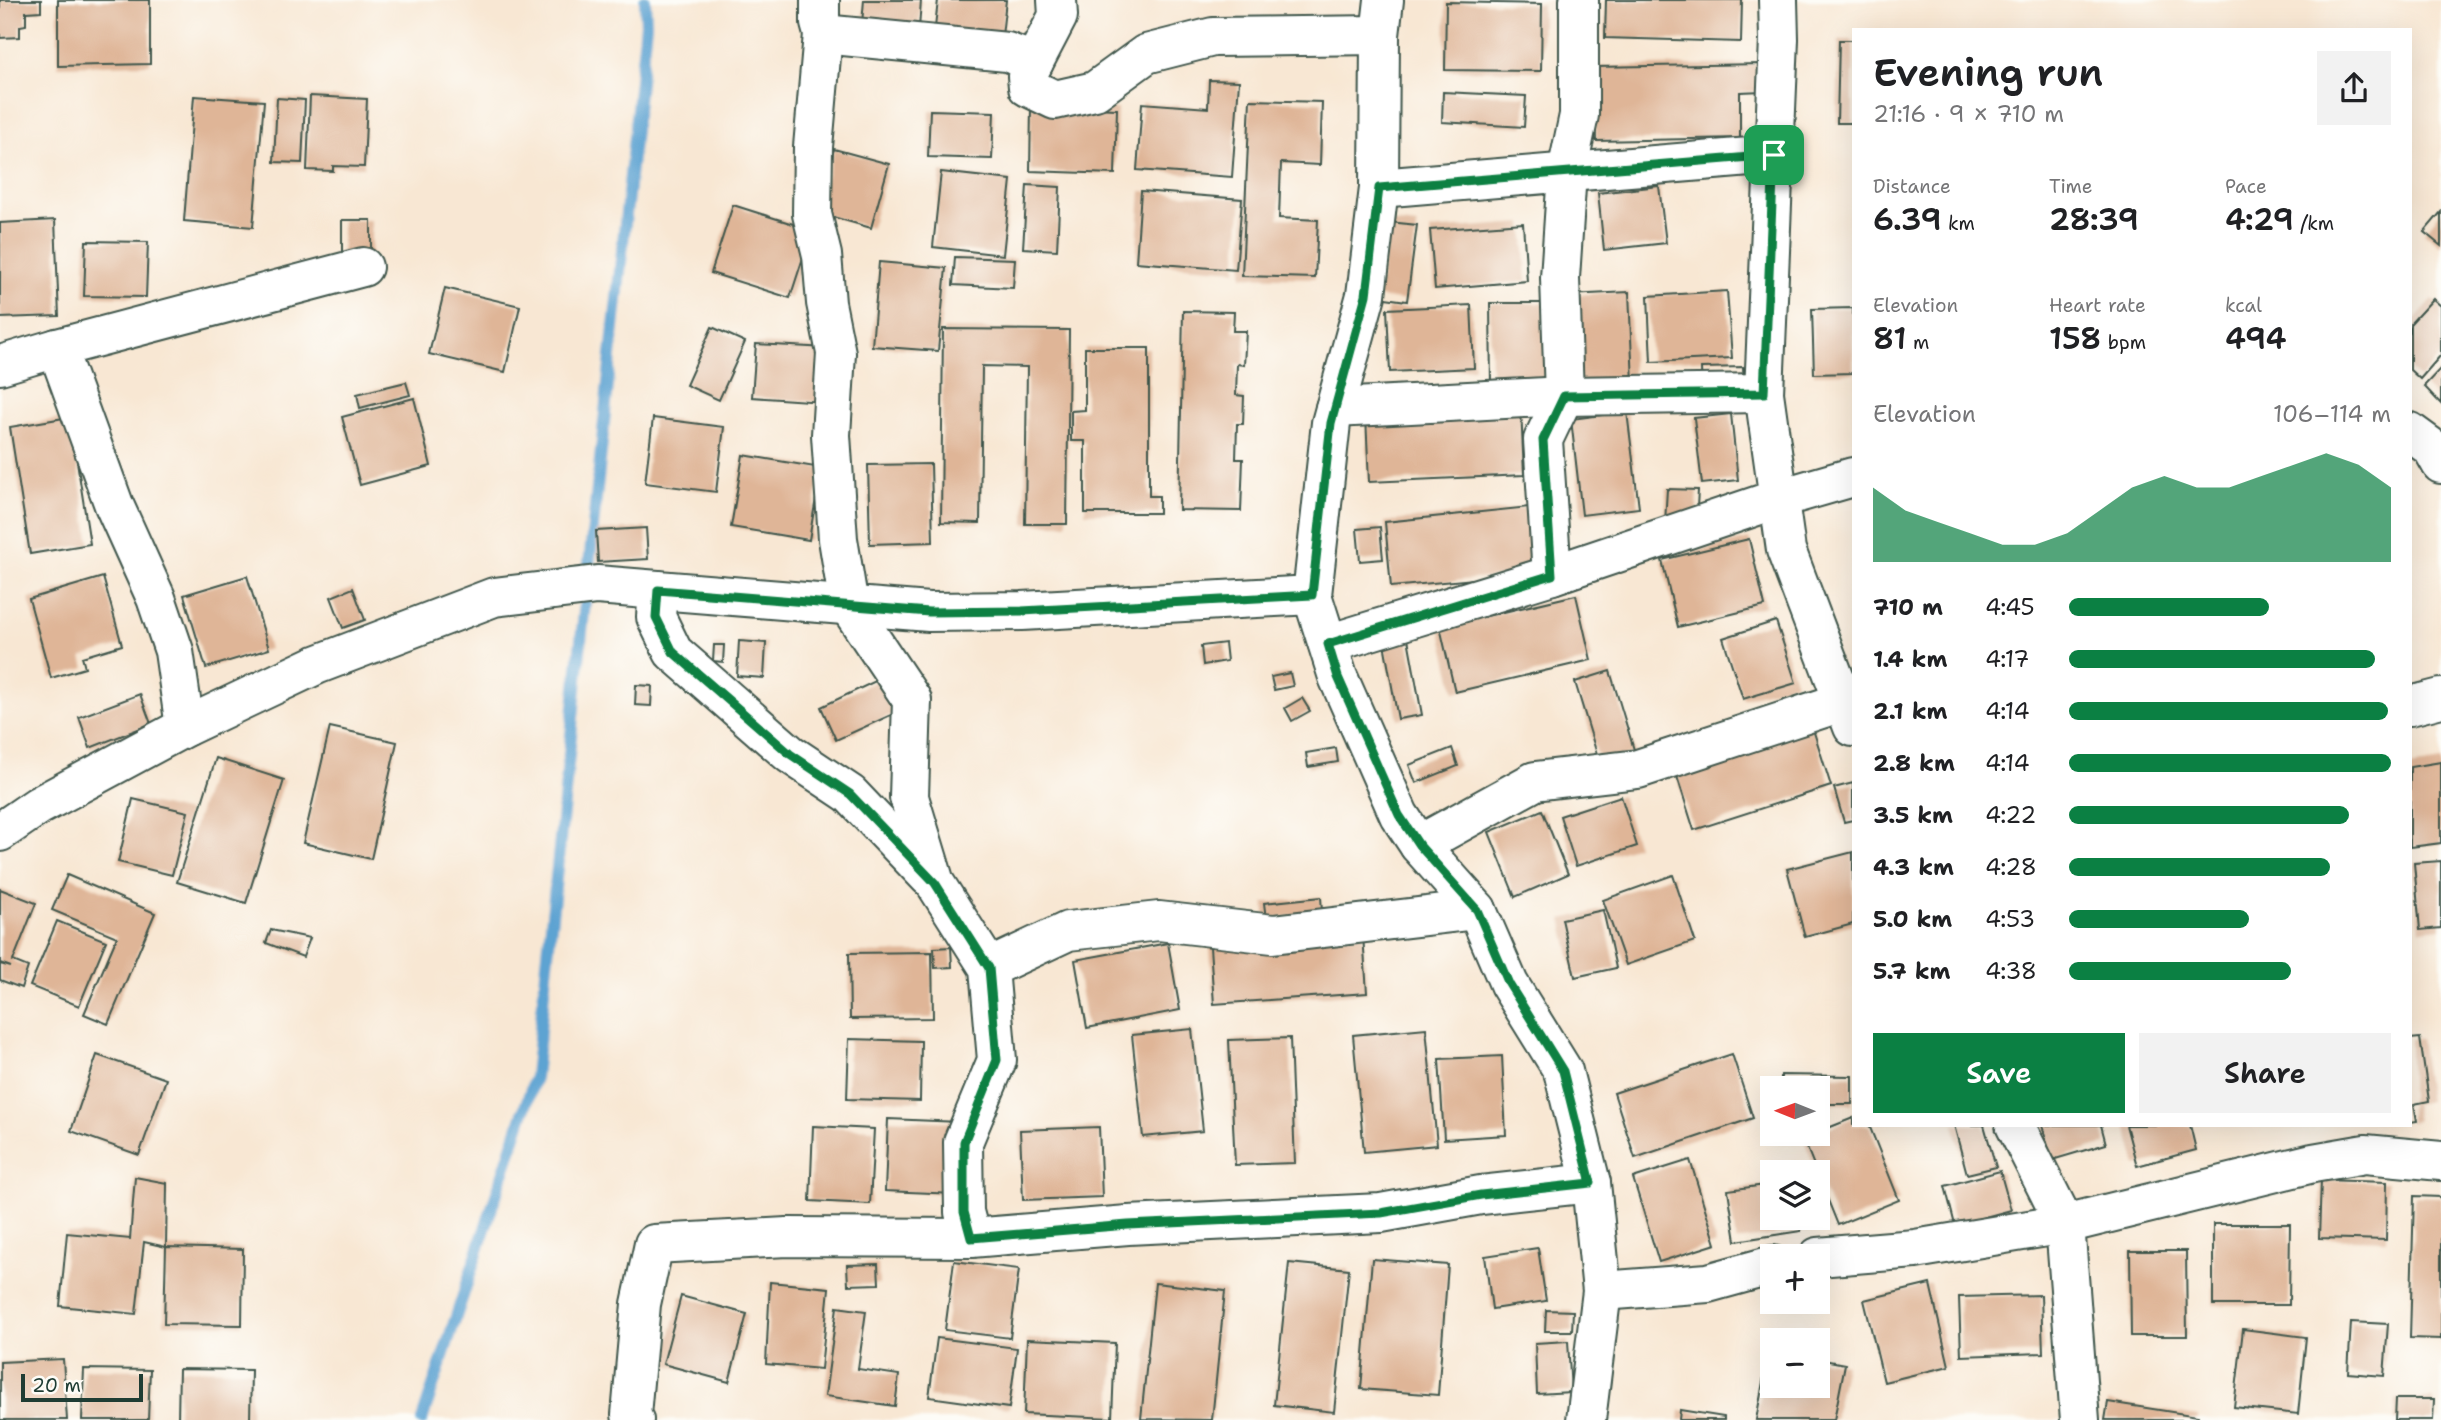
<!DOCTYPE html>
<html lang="en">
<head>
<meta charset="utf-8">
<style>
  body { margin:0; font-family:"Shantell Sans",sans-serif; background:#f2f2f2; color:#202124; height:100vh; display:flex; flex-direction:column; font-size:26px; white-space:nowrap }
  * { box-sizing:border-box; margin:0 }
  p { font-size:23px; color:#757577 }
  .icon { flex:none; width:38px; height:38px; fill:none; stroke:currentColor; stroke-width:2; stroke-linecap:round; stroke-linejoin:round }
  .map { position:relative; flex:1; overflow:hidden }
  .sheet { position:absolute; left:1852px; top:28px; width:560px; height:1099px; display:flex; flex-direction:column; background:#fff; border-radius:0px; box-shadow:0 7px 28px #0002 }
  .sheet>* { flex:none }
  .needle { width:46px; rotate:271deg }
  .fabs { position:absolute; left:1760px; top:1076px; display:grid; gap:14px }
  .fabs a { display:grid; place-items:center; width:70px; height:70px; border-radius:0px; background:#fff; box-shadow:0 7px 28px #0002; font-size:35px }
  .scale { position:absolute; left:21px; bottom:18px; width:122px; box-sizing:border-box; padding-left:7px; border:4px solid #1f3d34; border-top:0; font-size:19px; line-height:24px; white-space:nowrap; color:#1f3d34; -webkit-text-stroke:5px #fdfcf7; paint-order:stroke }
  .pin { position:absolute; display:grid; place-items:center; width:60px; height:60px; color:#fff; margin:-30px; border-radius:14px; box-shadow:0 4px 10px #0006 }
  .round { display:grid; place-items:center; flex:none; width:74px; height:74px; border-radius:0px; background:#f2f2f2 }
  .headline { display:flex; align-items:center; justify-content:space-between; height:119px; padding:0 21px }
  h1 { font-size:38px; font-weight:600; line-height:52px }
  .metrics { display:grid; grid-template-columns:repeat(3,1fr); gap:10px; height:119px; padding:7px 21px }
  .metrics div { display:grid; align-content:center }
  .metrics b { font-size:30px; font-weight:600 }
  .metrics small { font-size:19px; font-weight:400 }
  .metrics p { font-size:19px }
  .chart { height:196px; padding:14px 21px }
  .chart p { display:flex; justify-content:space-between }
  .chart svg { width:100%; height:126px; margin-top:7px; fill:#0b8043; opacity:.7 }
  .cta { display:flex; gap:14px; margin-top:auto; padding:14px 21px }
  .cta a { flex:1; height:80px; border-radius:0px; background:#0b8043; color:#fff; font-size:28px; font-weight:600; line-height:80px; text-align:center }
  .cta a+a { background:#f2f2f2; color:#202124 }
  ul { padding:0 21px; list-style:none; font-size:23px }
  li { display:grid; grid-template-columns:112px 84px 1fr; align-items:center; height:52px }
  li i { height:18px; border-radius:9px; background:#0b8043 }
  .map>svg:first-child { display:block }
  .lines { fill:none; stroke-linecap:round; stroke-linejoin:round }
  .stream { stroke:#5da3d2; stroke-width:12 }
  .building { fill:#dfb597 }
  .minor-casing { stroke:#40564c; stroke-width:42 }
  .minor { stroke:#fff; stroke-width:38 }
  .route-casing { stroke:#fff; stroke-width:14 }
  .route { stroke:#0b8043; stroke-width:9 }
</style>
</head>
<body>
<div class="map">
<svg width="2441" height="1420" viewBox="0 0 2441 1420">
  <rect width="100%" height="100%" fill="#fdfcf7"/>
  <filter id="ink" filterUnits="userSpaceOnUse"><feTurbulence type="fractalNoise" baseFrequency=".0143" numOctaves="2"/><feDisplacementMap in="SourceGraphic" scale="14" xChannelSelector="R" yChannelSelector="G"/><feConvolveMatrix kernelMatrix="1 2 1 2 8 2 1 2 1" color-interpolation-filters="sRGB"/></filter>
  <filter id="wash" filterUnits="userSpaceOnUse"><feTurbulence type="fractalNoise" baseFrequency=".00686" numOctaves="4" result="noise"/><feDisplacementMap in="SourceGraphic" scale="28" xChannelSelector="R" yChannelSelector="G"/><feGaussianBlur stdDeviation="1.57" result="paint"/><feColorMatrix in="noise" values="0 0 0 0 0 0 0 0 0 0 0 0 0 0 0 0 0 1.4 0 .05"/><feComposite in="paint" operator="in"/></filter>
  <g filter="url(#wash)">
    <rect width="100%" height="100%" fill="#f8e7d3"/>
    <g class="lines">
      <polyline class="stream" points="422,1420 535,1077 646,24 645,0"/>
    </g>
    <g id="blocks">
      <g class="building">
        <polygon points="0,0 41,0 41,11 26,12 26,25 20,26 20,37 0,38"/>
        <polygon points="58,0 150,0 150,64 58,66"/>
        <polygon points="864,0 921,0 919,29 862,24"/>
        <polygon points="938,0 1006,0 1002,36 935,28"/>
        <polygon points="1606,0 1742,0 1741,42 1605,38"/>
        <polygon points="1446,2 1542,4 1541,71 1445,70"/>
        <polygon points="1839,40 1853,40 1853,123 1837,123"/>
        <polygon points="1762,64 1763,91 1740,92 1740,138 1596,141 1594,67"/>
        <polygon points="1209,80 1239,81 1232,177 1137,170 1142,103 1208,108"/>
        <polygon points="1443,92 1526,96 1524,127 1442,122"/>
        <polygon points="194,96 264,101 253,227 184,221"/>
        <polygon points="310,96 367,99 364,167 333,166 333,171 307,170"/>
        <polygon points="277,98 305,100 302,163 274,162"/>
        <polygon points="1250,100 1322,102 1320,165 1281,163 1279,218 1318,220 1315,278 1242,276"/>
        <polygon points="1031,106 1117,109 1115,174 1030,171"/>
        <polygon points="930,110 994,112 992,159 928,157"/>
        <polygon points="834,149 889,164 871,228 816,212"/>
        <polygon points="941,172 1011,180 1003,255 933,247"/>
        <polygon points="1027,185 1060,187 1057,250 1023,248"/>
        <polygon points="1659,186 1666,243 1604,250 1598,193"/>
        <polygon points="1141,191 1242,199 1236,270 1136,262"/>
        <polygon points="733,205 812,230 790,298 711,273"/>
        <polygon points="2441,212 2441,246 2424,232"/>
        <polygon points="55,220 59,316 0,318 0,223"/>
        <rect x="342" y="220" width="29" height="36"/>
        <polygon points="1389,222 1417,225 1407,301 1378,297"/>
        <polygon points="1523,223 1527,281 1435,289 1430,230"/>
        <polygon points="86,241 148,242 146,297 84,296"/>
        <polygon points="955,257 1015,259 1013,288 953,285"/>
        <polygon points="879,262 946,268 938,351 872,346"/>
        <polygon points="445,288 520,306 505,372 429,354"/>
        <polygon points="1727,291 1732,358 1651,362 1648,296"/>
        <polygon points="1629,292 1633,383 1574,386 1569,295"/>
        <polygon points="2433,299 2441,306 2441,355 2420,379 2410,370 2410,324"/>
        <polygon points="1490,303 1558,303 1558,386 1491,386"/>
        <polygon points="1471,305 1474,368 1390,372 1387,309"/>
        <polygon points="1853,308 1853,373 1814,374 1812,309"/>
        <polygon points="1183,311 1234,312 1233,331 1246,331 1244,365 1237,364 1236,395 1244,396 1243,424 1237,424 1236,459 1243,459 1241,511 1179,510"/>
        <polygon points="712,327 745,342 719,400 686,385"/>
        <polygon points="943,329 1069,330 1067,524 1025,524 1027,367 982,366 980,523 941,522"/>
        <polygon points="756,344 827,348 823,402 752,397"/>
        <polygon points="1085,348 1149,348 1149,496 1159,496 1159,513 1085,513 1085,441 1071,441 1071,411 1085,410"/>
        <polygon points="1743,367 1744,389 1702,391 1701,368"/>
        <polygon points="2441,368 2441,404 2424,386"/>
        <polygon points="406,382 410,395 360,408 357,394"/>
        <polygon points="414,398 431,466 360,485 342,417"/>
        <polygon points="1521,408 1524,475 1369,482 1366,416"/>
        <polygon points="1627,412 1639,508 1582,515 1571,419"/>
        <polygon points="1731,414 1738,480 1702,484 1694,418"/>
        <polygon points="70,417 90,544 30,554 10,427"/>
        <polygon points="653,418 724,427 716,492 645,483"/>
        <polygon points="743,455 821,468 809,540 731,527"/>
        <polygon points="931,464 933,542 870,544 868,465"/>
        <polygon points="1667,489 1698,490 1696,525 1665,523"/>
        <polygon points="1529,507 1536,573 1391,587 1385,522"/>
        <polygon points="1380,527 1383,559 1360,561 1357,529"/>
        <polygon points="646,528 648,559 598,562 596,531"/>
        <polygon points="1749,539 1765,606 1678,627 1662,560"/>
        <polygon points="247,576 269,649 206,668 184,595"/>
        <polygon points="103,577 122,645 82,657 85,668 51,678 29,599"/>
        <polygon points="353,588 365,620 343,628 331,597"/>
        <polygon points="1576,595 1591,660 1455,692 1440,627"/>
        <polygon points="1776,621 1796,683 1743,699 1723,638"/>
        <polygon points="1407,633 1422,715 1398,719 1383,638"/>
        <polygon points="739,641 766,643 764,678 737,676"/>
        <polygon points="1225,643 1227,661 1203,665 1201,646"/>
        <polygon points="714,645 724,645 723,662 713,661"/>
        <polygon points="1610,671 1635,753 1600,764 1575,682"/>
        <polygon points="1290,673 1293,686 1274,690 1271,677"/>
        <polygon points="886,676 902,710 836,740 821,707"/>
        <polygon points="636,685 652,686 651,706 635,705"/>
        <polygon points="140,694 151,724 90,748 79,717"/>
        <polygon points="1302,698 1310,711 1292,721 1285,708"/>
        <polygon points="1812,726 1831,786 1694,830 1675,770"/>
        <polygon points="330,727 397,742 371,859 303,843"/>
        <polygon points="1336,748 1338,762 1308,767 1306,753"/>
        <polygon points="1452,748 1458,766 1416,783 1409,765"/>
        <polygon points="216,758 284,780 246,903 177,882"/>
        <polygon points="2441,762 2441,843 2410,847 2410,767"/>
        <polygon points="1853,783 1853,820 1844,822 1834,788"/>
        <polygon points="1621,796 1637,846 1576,866 1560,816"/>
        <polygon points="133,799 188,812 172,875 118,862"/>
        <polygon points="1542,810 1568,874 1515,897 1489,832"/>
        <polygon points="1853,852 1853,924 1805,937 1787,869"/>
        <polygon points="2441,861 2441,928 2420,930 2414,863"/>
        <polygon points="67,875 155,913 108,1024 84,1014 117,937 52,910"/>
        <polygon points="1673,875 1695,941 1626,965 1603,900"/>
        <polygon points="0,889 36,903 13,961 28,967 21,988 0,980 0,964 11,967 0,963"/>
        <polygon points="1321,897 1322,912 1266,919 1264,903"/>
        <polygon points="1603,910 1616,968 1575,977 1562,919"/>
        <polygon points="57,921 106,941 79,1006 30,986"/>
        <polygon points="271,930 310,938 303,957 266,943"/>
        <polygon points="1363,935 1367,993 1214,1004 1210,947"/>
        <polygon points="1168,943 1180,1010 1087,1028 1075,960"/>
        <polygon points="951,947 952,967 935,968 934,948"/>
        <polygon points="932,952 933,1018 850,1019 849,953"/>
        <polygon points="1426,1028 1437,1145 1364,1152 1353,1035"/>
        <polygon points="1192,1029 1203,1131 1143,1137 1132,1035"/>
        <polygon points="1290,1038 1295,1163 1235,1165 1229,1040"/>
        <polygon points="2420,1038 2429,1101 2414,1104 2417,1121 2410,1122 2410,1039"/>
        <polygon points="849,1039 921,1041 920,1101 847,1099"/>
        <polygon points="1732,1054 1753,1118 1635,1158 1614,1093"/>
        <polygon points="97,1055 166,1079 139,1155 71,1131"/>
        <polygon points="1502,1056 1506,1135 1444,1139 1439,1059"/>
        <polygon points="1781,1075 1852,1076 1852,1104 1818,1104 1818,1088 1781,1088"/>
        <polygon points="1853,1118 1853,1125 1869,1125 1899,1200 1838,1225 1803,1138 1818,1134 1818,1132"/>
        <polygon points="888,1119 960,1122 956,1194 885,1191"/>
        <polygon points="1954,1125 1984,1125 1996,1167 1967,1174"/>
        <polygon points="2042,1125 2101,1125 2106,1144 2052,1160"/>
        <polygon points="2126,1125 2190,1125 2196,1150 2137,1166"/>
        <polygon points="813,1126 874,1129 870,1204 810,1201"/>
        <polygon points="1099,1127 1102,1197 1023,1200 1020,1130"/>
        <polygon points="1690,1160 1716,1244 1659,1262 1633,1178"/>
        <polygon points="2000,1171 2011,1210 1955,1225 1945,1186"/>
        <polygon points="135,1177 167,1183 166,1247 144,1242 136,1314 60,1306 67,1233 130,1239"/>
        <polygon points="2321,1180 2387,1182 2386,1240 2319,1238"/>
        <polygon points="1773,1184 1773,1218 1799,1218 1801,1231 1736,1241 1728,1190"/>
        <polygon points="2414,1196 2441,1197 2441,1339 2410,1338"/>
        <polygon points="2213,1224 2290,1224 2289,1305 2213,1305"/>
        <polygon points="166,1247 243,1249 242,1325 164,1324"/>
        <polygon points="1538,1248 1546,1301 1492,1309 1485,1256"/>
        <polygon points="2130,1251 2186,1251 2187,1336 2131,1336"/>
        <polygon points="1372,1259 1448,1265 1438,1395 1361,1389"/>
        <polygon points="954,1261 1019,1269 1010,1338 945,1330"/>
        <polygon points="1289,1263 1349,1269 1334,1412 1274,1405"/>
        <polygon points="878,1264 879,1284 848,1285 847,1265"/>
        <polygon points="770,1282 829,1288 821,1369 766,1364"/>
        <polygon points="1155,1283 1225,1291 1212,1420 1141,1419"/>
        <polygon points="1930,1284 1949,1366 1884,1382 1864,1300"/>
        <polygon points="2041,1295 2043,1353 1961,1356 1959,1297"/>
        <polygon points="681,1296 747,1314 729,1382 663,1364"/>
        <polygon points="837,1307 866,1311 858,1369 899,1375 895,1406 825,1396"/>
        <polygon points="1546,1310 1573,1311 1572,1331 1545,1331"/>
        <polygon points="2351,1322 2388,1324 2384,1376 2348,1373"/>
        <polygon points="2243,1329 2306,1337 2298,1414 2234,1407"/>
        <polygon points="937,1338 1017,1348 1009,1408 929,1397"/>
        <polygon points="1027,1339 1115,1343 1112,1418 1024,1414"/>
        <polygon points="1568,1341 1571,1392 1537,1394 1535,1343"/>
        <polygon points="1769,1349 1773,1350 1773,1386 1818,1386 1818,1359 1845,1364 1834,1420 1756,1420"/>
        <polygon points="63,1359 67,1420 0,1420 0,1362"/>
        <polygon points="84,1369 150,1370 148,1420 82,1420"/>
        <polygon points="179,1369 251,1370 250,1420 178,1420"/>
        <polygon points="2396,1399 2434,1399 2433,1420 2395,1420"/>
        <polygon points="2108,1402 2198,1416 2198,1420 2105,1420"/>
        <polygon points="1680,1410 1724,1417 1724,1420 1679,1420"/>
      </g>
    </g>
  </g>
  <g filter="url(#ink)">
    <use href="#blocks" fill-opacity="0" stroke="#40564c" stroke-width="2"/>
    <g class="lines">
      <defs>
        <g id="minor">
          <polyline points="1384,0 1380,35 1379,188 1366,295 1331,423 1312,595 1338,677 1399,815 1419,845 1477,910 1509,984 1563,1071 1591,1183 1602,1291 1586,1420"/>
          <polyline points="1778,0 1779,39 1764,393 1786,550 1853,727"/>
          <polyline points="823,34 1007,52 1034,62 1027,76 1028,87 1055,100 1095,91 1146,54 1213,37 1380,35"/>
          <polyline points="1034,62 1058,16 1057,0"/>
          <polyline points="1379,188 1774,155"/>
          <polyline points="57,348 114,505 156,598 174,651 185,727"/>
          <polyline points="0,365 57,348 363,267"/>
          <polyline points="1335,408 1564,396 1764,393"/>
          <polyline points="2410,432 2432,448 2441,464"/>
          <polyline points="1552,575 1543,440 1564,396 1560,278 1567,172 1579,115 1579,0"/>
          <polyline points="658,590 656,617 673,652 790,754 850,794 929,877"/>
          <polyline points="1328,644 1552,575 1777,499 1853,477"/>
          <polyline points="2410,706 2441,698"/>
          <polyline points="0,832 38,806 185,727 316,665 494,597 597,585 929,612 1022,611 1312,595"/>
          <polyline points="1419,845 1535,781 1638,769 1842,702"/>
          <polyline points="989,968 1068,931 1159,921 1273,934 1477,910"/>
          <polyline points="2015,1125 2065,1224 2080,1420"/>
          <polyline points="971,1238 1128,1225 1381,1213 1481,1195 1591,1183"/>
          <polyline points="1818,1257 1915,1249 2065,1224 2313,1163 2365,1154 2441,1161"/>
          <polyline points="1602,1291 1708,1283 1773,1265"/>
          <polyline points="634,1420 631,1415 641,1304 654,1244 787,1237 971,1238 964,1212 963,1142 997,1060 989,968 935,883 909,797 912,700 849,606 838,539 831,435 836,353 826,303 822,255 812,214 813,147 823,34 820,23 820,0"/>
        </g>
      </defs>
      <use href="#minor" class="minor-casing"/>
      <use href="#minor" class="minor"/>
    </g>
  </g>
  <g class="lines" filter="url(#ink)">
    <defs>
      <polygon id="route" points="1774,155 1764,393 1564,396 1543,440 1552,575 1328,644 1338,677 1399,815 1419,845 1477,910 1509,984 1563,1071 1591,1183 1481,1195 1381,1213 1128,1225 971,1238 964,1212 964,1142 997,1060 989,968 935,883 850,794 790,754 673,652 656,617 658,590 929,612 1022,611 1312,595 1331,423 1366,295 1379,188"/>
    </defs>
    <use href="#route" class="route-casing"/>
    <use href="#route" class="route"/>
  </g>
</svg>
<div class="fabs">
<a><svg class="needle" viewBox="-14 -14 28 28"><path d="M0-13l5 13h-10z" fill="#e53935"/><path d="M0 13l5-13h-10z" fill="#757577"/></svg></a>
<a><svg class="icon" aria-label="layers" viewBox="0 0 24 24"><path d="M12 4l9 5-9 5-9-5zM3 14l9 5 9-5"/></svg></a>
<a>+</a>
<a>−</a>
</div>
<div class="scale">20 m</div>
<div class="pin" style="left:1774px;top:155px;background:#1e9e55"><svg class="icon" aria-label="arrive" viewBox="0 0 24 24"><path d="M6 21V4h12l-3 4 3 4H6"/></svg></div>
<section class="sheet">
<div class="headline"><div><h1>Evening run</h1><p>21:16 · 9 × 710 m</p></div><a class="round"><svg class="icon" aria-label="share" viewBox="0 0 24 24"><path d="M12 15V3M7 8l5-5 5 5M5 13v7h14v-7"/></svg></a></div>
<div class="metrics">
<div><p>Distance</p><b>6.39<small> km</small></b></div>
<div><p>Time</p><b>28:39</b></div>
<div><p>Pace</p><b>4:29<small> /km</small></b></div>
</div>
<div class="metrics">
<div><p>Elevation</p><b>81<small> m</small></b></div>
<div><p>Heart rate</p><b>158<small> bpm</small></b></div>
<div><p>kcal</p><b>494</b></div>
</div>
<div class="chart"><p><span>Elevation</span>106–114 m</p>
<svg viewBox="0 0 160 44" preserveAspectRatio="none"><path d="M0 44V18L10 26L20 30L30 34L40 38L50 38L60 34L70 26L80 18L90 14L100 18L110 18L120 14L130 10L140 6L150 10L160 18V44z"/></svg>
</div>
<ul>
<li><b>710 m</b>4:45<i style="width:62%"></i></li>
<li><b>1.4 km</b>4:17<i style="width:95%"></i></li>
<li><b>2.1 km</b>4:14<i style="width:99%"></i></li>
<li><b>2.8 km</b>4:14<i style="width:100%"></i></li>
<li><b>3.5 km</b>4:22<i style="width:87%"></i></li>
<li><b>4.3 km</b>4:28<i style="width:81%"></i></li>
<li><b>5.0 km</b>4:53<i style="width:56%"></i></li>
<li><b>5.7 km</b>4:38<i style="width:69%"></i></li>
</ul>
<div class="cta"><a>Save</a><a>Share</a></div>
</section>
</div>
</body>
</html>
